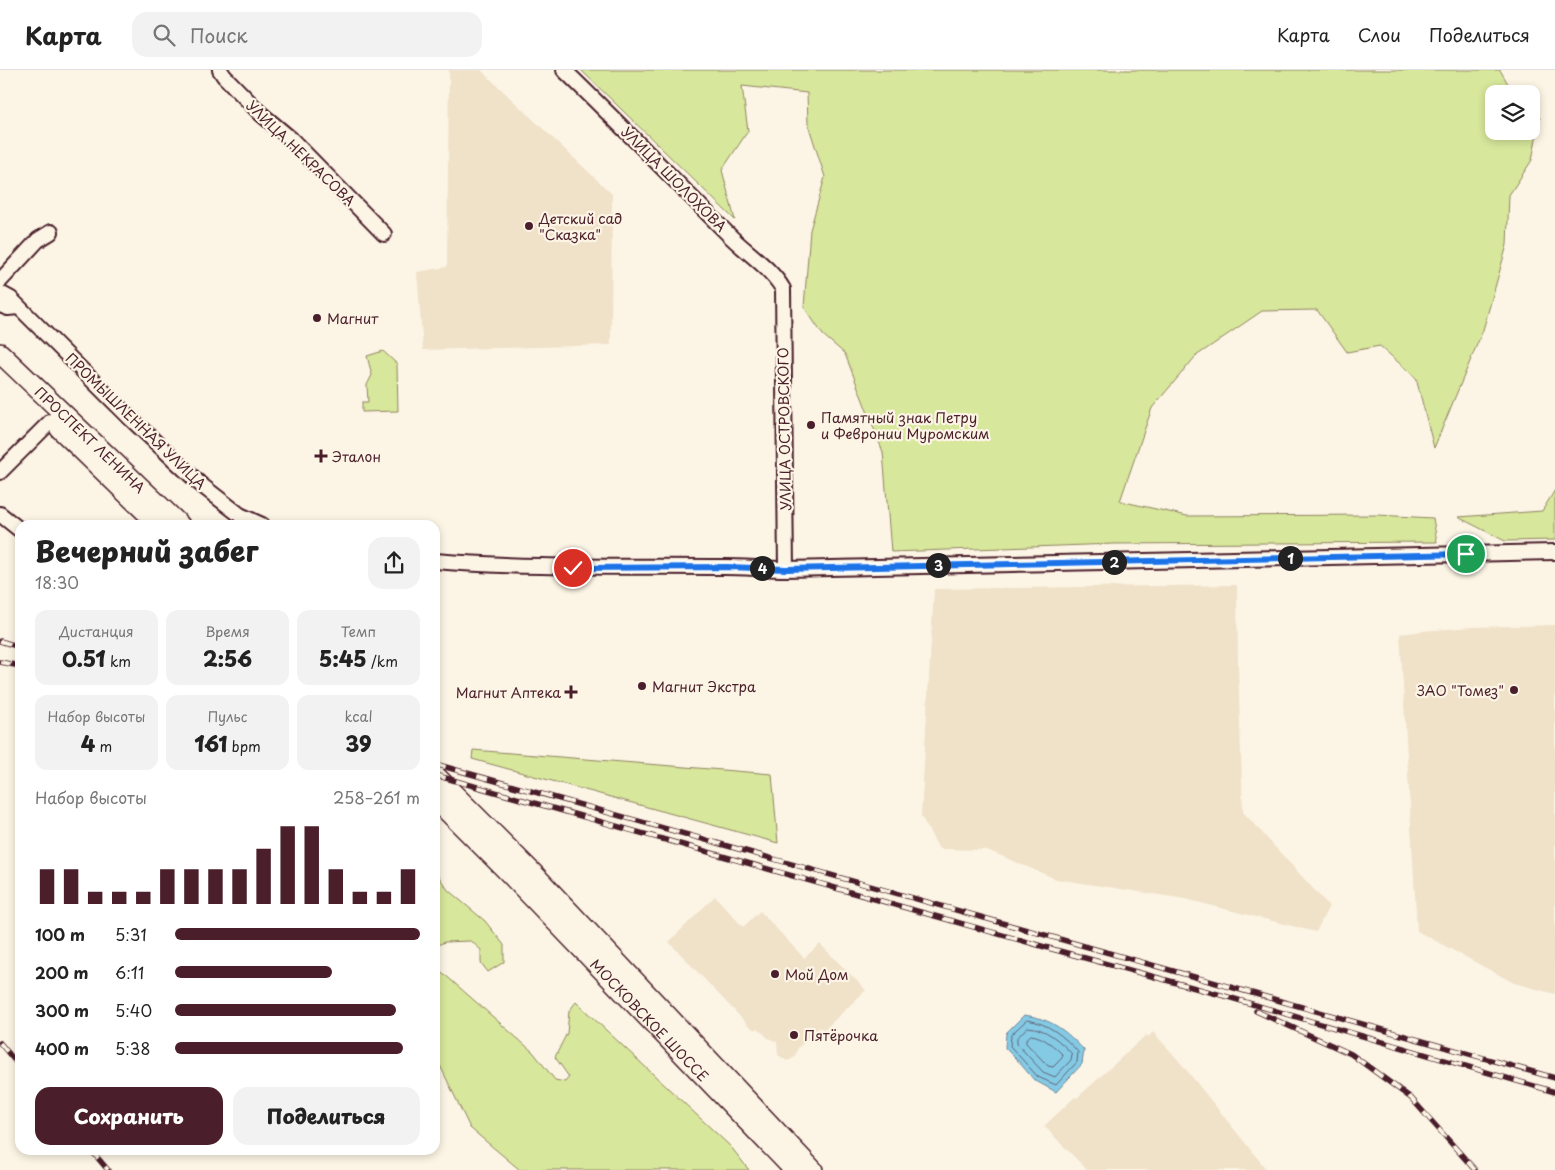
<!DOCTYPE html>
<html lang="ru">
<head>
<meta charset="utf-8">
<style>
  body { margin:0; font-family:"Playpen Sans",sans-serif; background:#f2f2f2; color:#222; height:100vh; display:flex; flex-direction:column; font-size:19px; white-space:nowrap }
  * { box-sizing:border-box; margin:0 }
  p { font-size:16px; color:#767676 }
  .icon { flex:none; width:28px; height:28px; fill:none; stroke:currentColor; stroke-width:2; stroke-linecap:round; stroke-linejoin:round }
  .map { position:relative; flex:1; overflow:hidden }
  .drawer { position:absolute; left:15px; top:450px; width:425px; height:635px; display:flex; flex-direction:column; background:#fff; border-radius:15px; box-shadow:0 2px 8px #0003 }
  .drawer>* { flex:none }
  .tools { position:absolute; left:1485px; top:15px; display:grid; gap:10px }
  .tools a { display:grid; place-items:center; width:55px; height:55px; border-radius:10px; background:#fff; box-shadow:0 2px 8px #0003; font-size:25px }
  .pin { position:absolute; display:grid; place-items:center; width:42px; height:42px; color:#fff; margin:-21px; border:2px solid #fff; border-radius:50%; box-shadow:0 1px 5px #0007 }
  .km { position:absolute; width:25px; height:25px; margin:-12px; border-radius:50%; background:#222; color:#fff; font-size:14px; line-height:25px; text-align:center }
  .round { display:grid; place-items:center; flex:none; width:52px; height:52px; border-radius:15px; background:#f2f2f2 }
  .headline { display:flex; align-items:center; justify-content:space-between; height:85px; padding:0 20px }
  h1 { font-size:28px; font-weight:800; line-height:38px }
  .metrics { display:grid; grid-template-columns:repeat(3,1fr); gap:8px; height:85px; padding:5px 20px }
  .metrics div { display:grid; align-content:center; border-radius:12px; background:#f2f2f2; text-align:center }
  .metrics b { font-size:21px; font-weight:800 }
  .metrics small { font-size:14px; font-weight:400 }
  .metrics p { font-size:14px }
  .chart { height:140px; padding:10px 20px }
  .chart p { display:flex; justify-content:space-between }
  .chart svg { width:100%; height:90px; margin-top:5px; stroke:#4a1f2b; stroke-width:6 }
  .primary-button { display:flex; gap:10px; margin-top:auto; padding:10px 20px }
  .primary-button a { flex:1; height:58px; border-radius:15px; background:#4a1f2b; color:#fff; font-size:20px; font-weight:800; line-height:58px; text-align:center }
  .primary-button a+a { background:#f2f2f2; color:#222 }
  ul { padding:0 20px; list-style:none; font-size:16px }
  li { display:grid; grid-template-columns:80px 60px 1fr; align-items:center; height:38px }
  li i { height:12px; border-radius:6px; background:#4a1f2b }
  header { display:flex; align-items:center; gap:30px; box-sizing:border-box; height:70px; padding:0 25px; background:#fff; border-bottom:1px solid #e0e0e0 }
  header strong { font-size:24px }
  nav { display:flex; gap:28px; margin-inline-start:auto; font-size:18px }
  .search { width:350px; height:45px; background:#f2f2f2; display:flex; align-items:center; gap:12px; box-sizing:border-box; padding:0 18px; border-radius:15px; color:#767676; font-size:19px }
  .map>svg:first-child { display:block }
  .built { fill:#f0e1c9 }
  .green { fill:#d7e79b; stroke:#908363 }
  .water { fill:#84cae5; stroke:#6d869b }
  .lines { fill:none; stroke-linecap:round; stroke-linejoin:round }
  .shore { stroke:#616375; stroke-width:1 }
  .street-casing { stroke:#4a1f2b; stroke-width:18 }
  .secondary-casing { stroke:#4a1f2b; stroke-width:22 }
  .street { stroke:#fcf5e5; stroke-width:14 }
  .secondary { stroke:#fcf5e5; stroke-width:19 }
  .rail-casing { stroke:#4a1f2b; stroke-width:5.5 }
  .rail { stroke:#fcf5e5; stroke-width:4; stroke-dasharray:11; stroke-linecap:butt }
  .route-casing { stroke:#fff; stroke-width:10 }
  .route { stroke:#1a73e8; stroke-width:6 }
  .poi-dot { fill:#4a1f2b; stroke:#fcf5e5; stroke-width:2 }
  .labels { text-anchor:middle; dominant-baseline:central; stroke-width:4.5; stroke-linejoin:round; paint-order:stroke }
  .street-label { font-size:14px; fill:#4a1f2b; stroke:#fcf5e5 }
  .poi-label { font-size:14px; fill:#4a1f2b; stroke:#fcf5e5; text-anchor:start }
</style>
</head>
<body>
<header>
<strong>Карта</strong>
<div class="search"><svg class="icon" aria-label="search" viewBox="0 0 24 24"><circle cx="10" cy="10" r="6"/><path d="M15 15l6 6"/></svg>Поиск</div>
<nav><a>Карта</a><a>Слои</a><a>Поделиться</a></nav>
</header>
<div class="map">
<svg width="1555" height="1100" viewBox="0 0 1555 1100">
  <rect width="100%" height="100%" fill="#fcf5e5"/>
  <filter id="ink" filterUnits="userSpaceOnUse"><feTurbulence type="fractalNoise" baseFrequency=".02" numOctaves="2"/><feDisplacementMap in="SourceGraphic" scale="10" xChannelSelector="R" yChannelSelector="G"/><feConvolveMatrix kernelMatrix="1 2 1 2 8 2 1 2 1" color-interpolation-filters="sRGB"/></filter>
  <g filter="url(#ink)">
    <g class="built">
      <polygon points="449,0 481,0 612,124 611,275 423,280 417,202 447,197"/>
      <polygon points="1237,515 1238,596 1243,742 1329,836 1316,862 1185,829 1056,809 987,780 939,779 921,746 934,519"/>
      <polygon points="1555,555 1555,924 1514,913 1417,861 1400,564 1423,561 1471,557"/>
      <polygon points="715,826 743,857 760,841 804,888 820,874 866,920 824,960 820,957 804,972 798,978 794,988 787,991 778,985 777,972 768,968 758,958 755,960 748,955 669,872"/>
      <polygon points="1153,962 1180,992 1267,1100 1087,1100 1044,1056 1075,1027 1077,1028 1146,965 1148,967"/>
    </g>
    <g class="green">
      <polygon points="581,0 1500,0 1514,24 1494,24 1494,61 1531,61 1531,40 1540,48 1532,90 1509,125 1507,175 1483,260 1434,378 1416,308 1380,276 1347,282 1317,240 1262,241 1196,286 1152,338 1120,431 1187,446 1378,445 1433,448 1437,472 1114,474 891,482 883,382 845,284 823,265 804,237 810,160 825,107 808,54 807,23 742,16 748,61 722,100 735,150"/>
      <polygon points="383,281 397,294 398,341 362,342 362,332 368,332 367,315 372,305 367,286"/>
      <polygon points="1555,420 1555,470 1505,471 1458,447 1542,441"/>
      <polygon points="473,680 772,704 778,773 472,689"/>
      <polygon points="435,801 448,820 485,851 504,875 504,892 488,902 481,893 481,880 471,871 445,872 435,876"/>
      <polygon points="435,896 533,982 555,1010 565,1012 569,1007 555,987 567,963 569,941 576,932 731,1077 749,1100 520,1100 470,1058 435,985"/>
    </g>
    <path class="water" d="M 1024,945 C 1052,949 1065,960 1084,980 L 1082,994 L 1056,1022 L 1034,1010 L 1019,992 L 1005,978 L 1006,963 Z"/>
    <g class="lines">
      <g class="shore">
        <path d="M 1027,950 C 1048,953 1064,966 1078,982 L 1077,992 L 1056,1015 L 1038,1007 L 1010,976 L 1011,965 Z"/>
        <path d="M 1028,957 C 1046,958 1060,971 1072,984 L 1071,990 L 1055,1007 L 1043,1002 L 1017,974 L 1017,968 Z"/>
        <path d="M 1031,965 C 1043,966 1055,977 1063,985 L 1062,988 L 1053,997 L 1048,996 L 1026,973 L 1026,970 Z"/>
      </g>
      <defs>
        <g id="street">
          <polyline points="220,0 224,6 260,43 291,69 384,164"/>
          <path d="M 564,0 C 620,54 674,110 729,165 C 747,183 770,197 783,219 L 786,499"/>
          <polyline points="0,211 38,170 51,162"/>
          <polyline points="0,223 11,229 132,350 200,414 240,445 262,455"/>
          <polyline points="0,235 8,238 18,237"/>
          <polyline points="0,402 51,351"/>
          <polyline points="0,444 20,460"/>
          <path d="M 435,491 C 532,499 628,496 725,497 C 745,497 765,499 786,499 L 1555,482"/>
        </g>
        <g id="secondary">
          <path id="s1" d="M 0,283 L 180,455"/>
          <polyline points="60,359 159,455"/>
          <polyline points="435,705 535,805 813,1100"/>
          <path id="s2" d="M 435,729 L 504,798 L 794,1100"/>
        </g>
      </defs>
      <use href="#street" class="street-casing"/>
      <use href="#secondary" class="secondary-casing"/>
      <use href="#street" class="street"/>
      <use href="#secondary" class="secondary"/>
      <defs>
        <g id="rail">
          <polyline points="0,571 20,577"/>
          <polyline points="0,592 20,596"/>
          <polyline points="435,694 1555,1008"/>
          <polyline points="435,705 1052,879 1221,925 1555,1022"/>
          <polyline points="1256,941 1351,984 1411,1028 1475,1100"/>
          <polyline points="0,973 20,997"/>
          <polyline points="91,1080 108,1100"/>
        </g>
      </defs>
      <use href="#rail" class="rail-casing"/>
      <use href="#rail" class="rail"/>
    </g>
  </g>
  <g class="lines" filter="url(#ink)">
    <defs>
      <polyline id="route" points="573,498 727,497 786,499 1466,484"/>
    </defs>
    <use href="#route" class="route-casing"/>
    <use href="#route" class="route"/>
  </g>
  <g class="poi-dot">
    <circle cx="529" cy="156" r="5"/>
    <circle cx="317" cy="248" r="5"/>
    <circle cx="811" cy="355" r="5"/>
    <path d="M318.5 378.5h5v5h5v5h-5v5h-5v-5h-5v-5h5z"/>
    <circle cx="642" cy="616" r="5"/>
    <circle cx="1514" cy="620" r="5"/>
    <path d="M568.5 614.5h5v5h5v5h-5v5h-5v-5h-5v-5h5z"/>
    <circle cx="775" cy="904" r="5"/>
    <circle cx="794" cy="965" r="5"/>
  </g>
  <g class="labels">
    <g class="street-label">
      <text transform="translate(301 83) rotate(44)">УЛИЦА НЕКРАСОВА</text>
      <text transform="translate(674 109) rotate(45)">УЛИЦА ШОЛОХОВА</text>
      <text transform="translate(136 351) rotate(44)">ПРОМЫШЛЕННАЯ УЛИЦА</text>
      <text transform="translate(784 359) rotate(-91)">УЛИЦА ОСТРОВСКОГО</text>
      <text stroke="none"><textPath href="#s1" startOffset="125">ПРОСПЕКТ ЛЕНИНА</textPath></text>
      <text stroke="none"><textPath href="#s2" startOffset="308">МОСКОВСКОЕ ШОССЕ</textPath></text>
    </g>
    <g class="poi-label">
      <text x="539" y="148">Детский сад<tspan x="539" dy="16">"Сказка"</tspan></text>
      <text x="327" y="248">Магнит</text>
      <text x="821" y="347">Памятный знак Петру<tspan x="821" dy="16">и Февронии Муромским</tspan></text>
      <text x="332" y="386">Эталон</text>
      <text x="652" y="616">Магнит Экстра</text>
      <text x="1504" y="620" text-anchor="end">ЗАО "Томез"</text>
      <text x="561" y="622" text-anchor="end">Магнит Аптека</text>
      <text x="785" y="904">Мой Дом</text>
      <text x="804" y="965">Пятёрочка</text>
    </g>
  </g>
</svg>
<div class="tools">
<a><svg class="icon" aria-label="layers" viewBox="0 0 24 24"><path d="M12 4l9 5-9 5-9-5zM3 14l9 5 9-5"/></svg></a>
</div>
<div class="pin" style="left:1466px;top:484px;background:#1e9e55"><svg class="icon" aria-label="arrive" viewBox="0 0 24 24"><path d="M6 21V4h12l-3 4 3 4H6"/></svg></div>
<div class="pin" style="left:573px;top:498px;background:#d93025"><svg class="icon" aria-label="check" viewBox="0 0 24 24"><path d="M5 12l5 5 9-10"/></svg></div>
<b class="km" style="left:1290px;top:488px">1</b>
<b class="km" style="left:1114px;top:492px">2</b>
<b class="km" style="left:938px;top:495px">3</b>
<b class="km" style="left:762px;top:498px">4</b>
<section class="drawer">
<div class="headline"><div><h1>Вечерний забег</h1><p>18:30</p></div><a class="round"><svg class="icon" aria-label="share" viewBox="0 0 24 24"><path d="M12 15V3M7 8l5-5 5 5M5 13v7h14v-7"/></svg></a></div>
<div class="metrics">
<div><p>Дистанция</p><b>0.51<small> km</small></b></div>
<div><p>Время</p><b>2:56</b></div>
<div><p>Темп</p><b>5:45<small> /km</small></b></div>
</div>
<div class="metrics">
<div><p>Набор высоты</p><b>4<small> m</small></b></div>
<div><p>Пульс</p><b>161<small> bpm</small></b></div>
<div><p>kcal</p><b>39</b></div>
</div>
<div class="chart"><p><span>Набор высоты</span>258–261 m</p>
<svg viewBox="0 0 160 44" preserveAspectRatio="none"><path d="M5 44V27M15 44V27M25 44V38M35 44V38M45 44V38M55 44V27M65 44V27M75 44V27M85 44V27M95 44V17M105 44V6M115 44V6M125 44V27M135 44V38M145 44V38M155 44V27"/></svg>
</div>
<ul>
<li><b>100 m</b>5:31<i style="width:100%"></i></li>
<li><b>200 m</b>6:11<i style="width:64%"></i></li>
<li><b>300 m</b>5:40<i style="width:90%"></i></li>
<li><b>400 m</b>5:38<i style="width:93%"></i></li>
</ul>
<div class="primary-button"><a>Сохранить</a><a>Поделиться</a></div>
</section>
</div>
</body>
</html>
